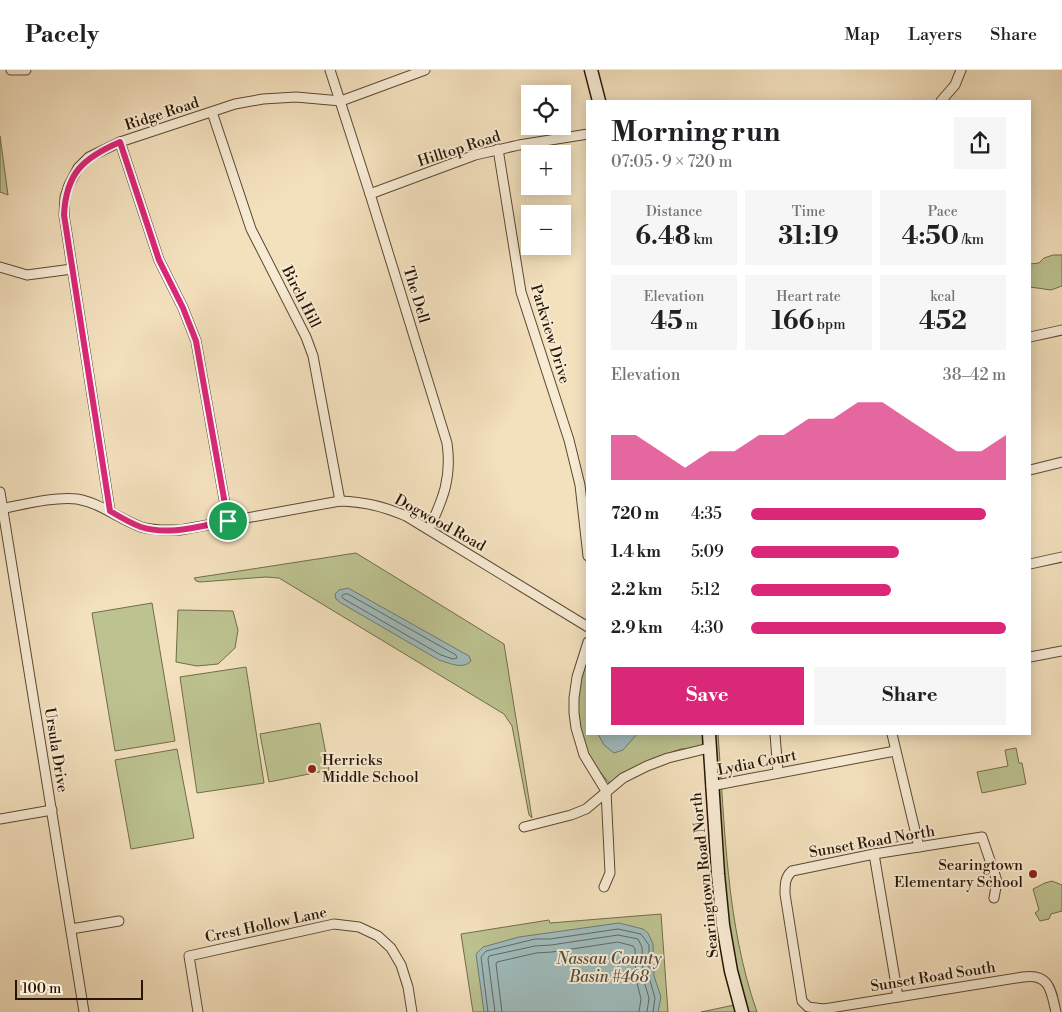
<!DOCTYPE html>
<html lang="en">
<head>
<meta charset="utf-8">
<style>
  body { margin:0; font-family:"Libre Bodoni",serif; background:#f6f6f6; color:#202124; height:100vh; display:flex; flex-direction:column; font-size:19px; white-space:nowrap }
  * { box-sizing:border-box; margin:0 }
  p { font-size:16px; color:#757577 }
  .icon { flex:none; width:28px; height:28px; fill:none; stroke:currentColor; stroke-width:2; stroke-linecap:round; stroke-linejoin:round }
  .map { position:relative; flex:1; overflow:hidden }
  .panel { position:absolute; left:586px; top:30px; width:445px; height:635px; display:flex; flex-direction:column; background:#fff; border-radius:0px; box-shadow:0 2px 12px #0003 }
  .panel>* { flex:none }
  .fabs { position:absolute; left:521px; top:15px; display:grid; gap:10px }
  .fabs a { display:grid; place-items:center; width:50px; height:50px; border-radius:0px; background:#fff; box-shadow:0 2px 12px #0003; font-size:25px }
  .scale { position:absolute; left:15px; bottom:12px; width:128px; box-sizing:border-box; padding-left:5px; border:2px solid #291503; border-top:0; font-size:14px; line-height:18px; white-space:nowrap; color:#291503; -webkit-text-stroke:4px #f7ebd4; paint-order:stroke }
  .pin { position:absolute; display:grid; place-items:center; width:42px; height:42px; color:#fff; margin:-21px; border:2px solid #fff; border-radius:50%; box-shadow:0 1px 5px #0007 }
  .round { display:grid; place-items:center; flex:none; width:52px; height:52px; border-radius:0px; background:#f6f6f6 }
  .summary { display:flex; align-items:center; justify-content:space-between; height:85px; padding:0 25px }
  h1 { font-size:28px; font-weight:800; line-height:38px }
  .figures { display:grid; grid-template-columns:repeat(3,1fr); gap:8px; height:85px; padding:5px 25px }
  .figures div { display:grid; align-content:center; border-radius:0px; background:#f6f6f6; text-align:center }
  .figures b { font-size:25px; font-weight:800 }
  .figures small { font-size:14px; font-weight:400 }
  .figures p { font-size:14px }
  .chart { height:140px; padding:10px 25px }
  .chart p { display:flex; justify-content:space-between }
  .chart svg { width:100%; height:90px; margin-top:5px; fill:#db2777; opacity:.7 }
  .action { display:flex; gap:10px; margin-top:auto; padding:10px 25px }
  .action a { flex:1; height:58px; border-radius:0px; background:#db2777; color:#fff; font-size:20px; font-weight:800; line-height:58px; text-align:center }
  .action a+a { background:#f6f6f6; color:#202124 }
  ul { padding:0 25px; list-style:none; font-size:16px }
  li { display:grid; grid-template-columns:80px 60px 1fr; align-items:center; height:38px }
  li i { height:12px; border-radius:6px; background:#db2777 }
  header { display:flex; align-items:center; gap:30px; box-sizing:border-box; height:70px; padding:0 25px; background:#fff; border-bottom:1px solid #e0e0e0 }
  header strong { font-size:24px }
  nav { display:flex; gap:28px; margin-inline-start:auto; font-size:18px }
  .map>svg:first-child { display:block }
  .green { fill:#bcc290; stroke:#726c4a }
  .water { fill:#9fbbbb; stroke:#707971 }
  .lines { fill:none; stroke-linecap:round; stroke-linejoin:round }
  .shore { stroke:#64685f; stroke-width:1 }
  .street-casing { stroke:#5c4832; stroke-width:11 }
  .secondary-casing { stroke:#291503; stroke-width:15 }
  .street { stroke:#f7ebd4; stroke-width:9 }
  .secondary { stroke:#f7ebd4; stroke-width:12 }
  .route-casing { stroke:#fff; stroke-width:10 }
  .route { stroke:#db2777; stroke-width:6 }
  .poi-dot { fill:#8f2418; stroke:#f7ebd4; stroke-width:2 }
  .labels { text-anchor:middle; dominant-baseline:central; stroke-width:4; stroke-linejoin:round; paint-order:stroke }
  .street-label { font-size:15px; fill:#291503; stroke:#f7ebd4 }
  .poi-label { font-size:15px; fill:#291503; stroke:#f7ebd4; text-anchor:start }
  .water-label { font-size:16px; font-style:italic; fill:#524f43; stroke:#f7ebd4 }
</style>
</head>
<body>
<header>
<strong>Pacely</strong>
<nav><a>Map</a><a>Layers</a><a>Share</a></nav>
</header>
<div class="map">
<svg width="1062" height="942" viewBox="0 0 1062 942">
  <rect width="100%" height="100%" fill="#f3e0bd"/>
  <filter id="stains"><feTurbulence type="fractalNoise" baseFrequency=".004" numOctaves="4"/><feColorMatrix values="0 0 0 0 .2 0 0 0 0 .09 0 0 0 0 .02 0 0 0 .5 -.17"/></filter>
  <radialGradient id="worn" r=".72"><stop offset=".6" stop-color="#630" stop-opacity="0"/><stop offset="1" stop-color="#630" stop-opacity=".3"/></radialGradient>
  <g class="green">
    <polygon points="0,66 8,125 0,122"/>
    <polygon points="1053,185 1062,185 1062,216 1051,220 1030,217 1030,194 1039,193 1044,188"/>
    <polygon points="356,483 504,574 532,748 529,745 512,656 504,644 279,508 266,507 200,512 196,511 194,508"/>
    <polygon points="152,533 175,671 115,681 92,543"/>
    <polygon points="178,540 233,541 238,560 235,578 218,594 197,596 176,592"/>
    <path d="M 587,585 L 588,664 L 718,664 C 725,756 726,854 757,942 L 701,942 L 739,934 L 731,901 L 709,677 L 681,679 L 654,688 L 609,713 L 587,685 L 578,653 L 576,630 L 579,609 Z"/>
    <polygon points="246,597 264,713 197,723 180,607"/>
    <polygon points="320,653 329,700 269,712 260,664"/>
    <polygon points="1016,678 1019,693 1022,693 1026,714 982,723 977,702 1008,696 1005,680"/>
    <polygon points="177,679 194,768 131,779 115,690"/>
    <polygon points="1052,811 1062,815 1062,841 1051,844 1049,849 1040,851 1035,843 1039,840 1033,819 1045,813"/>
    <polygon points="661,844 668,942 473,942 461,864 549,850 550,853"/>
  </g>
  <g class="water">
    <path d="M 348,518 L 469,586 L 471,591 C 463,600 449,593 439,590 L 341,533 L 336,529 L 335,524 L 339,520 Z"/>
    <polygon points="598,664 637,664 623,680 614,683 604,675"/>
    <polygon points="619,853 643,859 648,863 653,874 654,906 661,927 658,942 484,942 476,884 483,877 519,867"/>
  </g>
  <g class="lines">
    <g class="shore">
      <polygon points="344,524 348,524 456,585 457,588 453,589 441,585 344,529 342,527"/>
      <polyline points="488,942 481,887 486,881 535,869 550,869 618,859 641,864 649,875 649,907 655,928 653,942"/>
      <polyline points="495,942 488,889 489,886 535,876 551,875 618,865 638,869 642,877 643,908 649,928 647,942"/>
      <polyline points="502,942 496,894 497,892 536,883 552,882 618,872 633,876 635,879 636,909 641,929 639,942"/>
    </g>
    <defs>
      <g id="street">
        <polyline points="11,0 26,0"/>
        <path d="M 330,0 L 370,124 L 447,373 C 452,408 443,429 429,459"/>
        <polyline points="941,31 955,15 961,0"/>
        <polyline points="212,42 251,159 306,267 313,286 340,431"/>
        <polyline points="120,72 159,190 183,238 196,271 228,451"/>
        <polyline points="498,79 521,222 569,370 580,415 588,486"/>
        <polyline points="370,124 475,85 519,75 588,64"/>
        <polyline points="0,197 27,205 72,199"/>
        <polyline points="1030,267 1062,260"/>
        <polyline points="1030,400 1062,392"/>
        <polyline points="0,422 84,942"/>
        <path d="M 0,439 C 21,435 56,426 77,429 C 100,433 119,449 141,457 C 154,461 166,460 180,460 L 340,431 C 365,432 382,436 406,446 L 588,557"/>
        <polyline points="110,441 64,145 65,127 69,115 78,98 89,87 120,72 235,34 263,29 296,27 341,31 425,0"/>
        <polyline points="1030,494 1062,487"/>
        <polyline points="588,572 577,607 574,628 574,643 576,658 584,685 606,721 610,803 604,817"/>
        <polyline points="1030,587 1062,581"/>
        <polyline points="775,664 778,703"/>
        <polyline points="892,664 919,777"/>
        <polyline points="711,716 895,681"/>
        <polyline points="0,749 52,740"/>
        <polyline points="524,757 571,745 586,739 623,708 647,696 668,688 709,678"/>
        <polyline points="874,784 898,927"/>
        <path d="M 994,828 L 997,811 L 982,767 L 874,784 L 792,801 C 785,807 785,814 785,824 L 802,931 L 808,937 L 824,939 L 1023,907 C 1050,903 1051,921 1056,942"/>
        <polyline points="71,859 119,851"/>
        <polyline points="198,942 189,886 334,854 359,857 378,866 391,878 401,895 408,917 412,942"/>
      </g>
      <g id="secondary">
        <polyline points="591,0 599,31"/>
        <polyline points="709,664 718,804 723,855 731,901 742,942"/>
      </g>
    </defs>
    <use href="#street" class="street-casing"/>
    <use href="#secondary" class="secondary-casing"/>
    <use href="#street" class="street"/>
    <use href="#secondary" class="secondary"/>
  </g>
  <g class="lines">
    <defs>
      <path id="route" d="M 120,72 L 159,190 L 183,238 L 196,271 L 228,451 C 200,456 169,466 141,457 C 130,453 120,447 110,441 L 64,145 C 66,103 83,88 120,72 Z"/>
    </defs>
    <use href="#route" class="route-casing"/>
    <use href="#route" class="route"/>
  </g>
  <g class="poi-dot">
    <circle cx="312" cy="699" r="5"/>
    <circle cx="1033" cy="804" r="5"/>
  </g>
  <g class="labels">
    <g class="street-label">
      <text transform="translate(162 44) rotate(-18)">Ridge Road</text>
      <text transform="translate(459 79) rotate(-18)">Hilltop Road</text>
      <text transform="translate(416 225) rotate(73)">The Dell</text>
      <text transform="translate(301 227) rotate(63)">Birch Hill</text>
      <text transform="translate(550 264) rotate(73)">Parkview Drive</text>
      <text transform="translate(440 453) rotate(29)">Dogwood Road</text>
      <text transform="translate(56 680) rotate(81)">Ursula Drive</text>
      <text transform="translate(757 693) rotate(-11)">Lydia Court</text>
      <text transform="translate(872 772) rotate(-10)">Sunset Road North</text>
      <text transform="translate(705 805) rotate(-96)">Searingtown Road North</text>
      <text transform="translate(266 855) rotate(-12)">Crest Hollow Lane</text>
      <text transform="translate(933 907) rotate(-9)">Sunset Road South</text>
    </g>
    <g class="poi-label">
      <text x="322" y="690">Herricks<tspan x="322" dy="17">Middle School</tspan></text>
      <text x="1023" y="795" text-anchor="end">Searingtown<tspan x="1023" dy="17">Elementary School</tspan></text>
    </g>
    <g class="water-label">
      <text x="609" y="889">Nassau County<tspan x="609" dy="18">Basin #468</tspan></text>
    </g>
  </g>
  <rect width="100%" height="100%" filter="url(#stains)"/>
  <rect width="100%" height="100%" fill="url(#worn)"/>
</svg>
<div class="fabs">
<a><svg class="icon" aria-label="locate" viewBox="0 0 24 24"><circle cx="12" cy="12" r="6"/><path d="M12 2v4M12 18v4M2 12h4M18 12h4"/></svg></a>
<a>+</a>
<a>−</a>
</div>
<div class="scale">100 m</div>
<div class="pin" style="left:228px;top:451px;background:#1e9e55"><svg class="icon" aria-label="arrive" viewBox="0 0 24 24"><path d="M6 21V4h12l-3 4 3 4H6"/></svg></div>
<section class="panel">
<div class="summary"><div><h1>Morning run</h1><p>07:05 · 9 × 720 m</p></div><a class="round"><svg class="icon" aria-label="share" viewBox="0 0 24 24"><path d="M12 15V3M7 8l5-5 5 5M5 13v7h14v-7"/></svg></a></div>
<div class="figures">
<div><p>Distance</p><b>6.48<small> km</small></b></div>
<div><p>Time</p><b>31:19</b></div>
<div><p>Pace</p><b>4:50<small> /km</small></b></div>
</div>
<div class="figures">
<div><p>Elevation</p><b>45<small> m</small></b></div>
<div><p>Heart rate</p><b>166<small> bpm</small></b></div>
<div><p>kcal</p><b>452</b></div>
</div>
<div class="chart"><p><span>Elevation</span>38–42 m</p>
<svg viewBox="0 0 160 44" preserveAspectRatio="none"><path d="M0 44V22L10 22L20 30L30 38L40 30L50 30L60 22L70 22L80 14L90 14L100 6L110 6L120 14L130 22L140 30L150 30L160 22V44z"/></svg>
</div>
<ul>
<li><b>720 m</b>4:35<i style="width:92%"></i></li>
<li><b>1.4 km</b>5:09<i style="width:58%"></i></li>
<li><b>2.2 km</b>5:12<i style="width:55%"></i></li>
<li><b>2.9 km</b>4:30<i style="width:100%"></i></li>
</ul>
<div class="action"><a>Save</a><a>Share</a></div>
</section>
</div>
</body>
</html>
